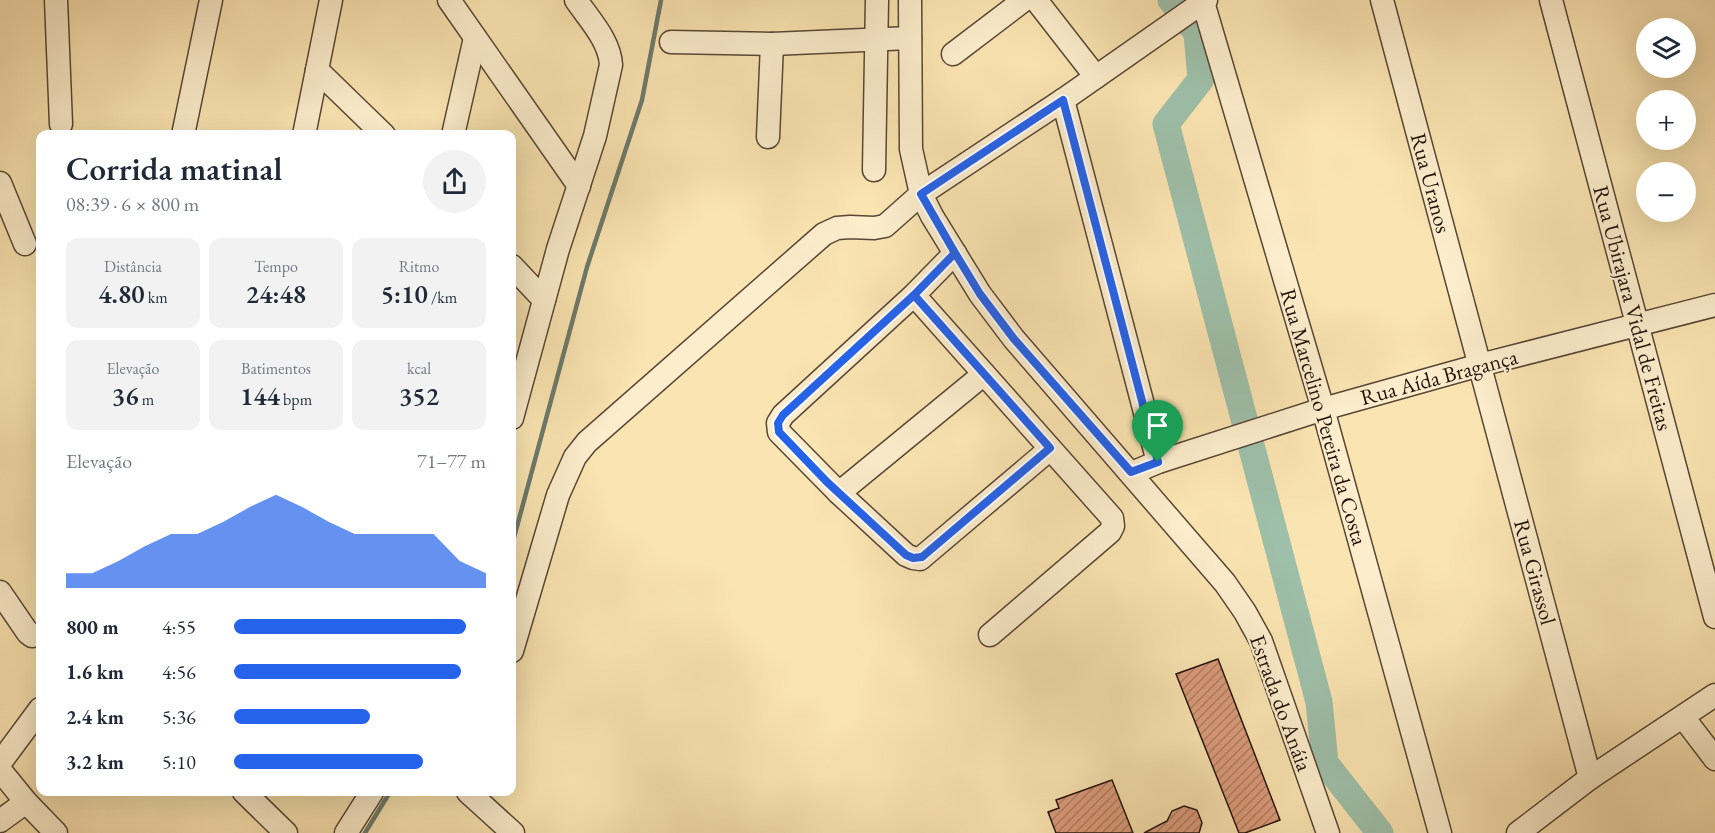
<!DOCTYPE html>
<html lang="pt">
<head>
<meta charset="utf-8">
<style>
  body { margin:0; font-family:"EB Garamond",serif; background:#f2f2f3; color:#1f2937; height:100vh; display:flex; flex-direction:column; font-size:22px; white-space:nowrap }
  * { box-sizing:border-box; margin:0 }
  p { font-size:20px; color:#747a83 }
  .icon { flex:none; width:33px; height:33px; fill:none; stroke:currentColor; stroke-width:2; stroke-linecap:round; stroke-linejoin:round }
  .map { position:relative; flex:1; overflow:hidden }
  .details { position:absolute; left:36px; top:130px; width:480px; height:666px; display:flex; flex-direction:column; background:#fff; border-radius:12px; box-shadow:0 6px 24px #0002 }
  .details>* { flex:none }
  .tools { position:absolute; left:1636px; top:18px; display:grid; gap:12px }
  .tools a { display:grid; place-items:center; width:60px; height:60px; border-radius:50%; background:#fff; box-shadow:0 6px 24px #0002; font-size:30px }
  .pin { position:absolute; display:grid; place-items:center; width:51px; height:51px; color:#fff; margin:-62px -26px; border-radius:50% 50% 50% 0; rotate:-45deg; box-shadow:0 0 6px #0007 }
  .pin .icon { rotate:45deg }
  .round { display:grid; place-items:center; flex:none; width:63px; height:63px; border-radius:32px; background:#f2f2f3 }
  .headline { display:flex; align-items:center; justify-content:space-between; height:102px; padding:0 30px }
  h1 { font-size:33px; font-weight:600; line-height:45px }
  .figures { display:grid; grid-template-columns:repeat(3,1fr); gap:9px; height:102px; padding:6px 30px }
  .figures div { display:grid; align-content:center; border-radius:12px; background:#f2f2f3; text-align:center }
  .figures b { font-size:26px; font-weight:600 }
  .figures small { font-size:16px; font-weight:400 }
  .figures p { font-size:16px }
  .chart { height:168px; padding:12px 30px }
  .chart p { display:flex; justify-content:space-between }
  .chart svg { width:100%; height:108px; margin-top:6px; fill:#2563eb; opacity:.7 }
  ul { padding:0 30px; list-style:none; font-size:20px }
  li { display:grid; grid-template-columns:96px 72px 1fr; align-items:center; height:45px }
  li i { height:15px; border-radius:8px; background:#2563eb }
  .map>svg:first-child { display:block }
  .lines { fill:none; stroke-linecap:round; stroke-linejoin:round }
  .stream { stroke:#6c7a6b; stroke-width:4.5 }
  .river { stroke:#9ebfa9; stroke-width:27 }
  .building { fill:url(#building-hatch); stroke:#22130d; stroke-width:1.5 }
  .minor-casing { stroke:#584736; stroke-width:25 }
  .minor { stroke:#fcedcc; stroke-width:22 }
  .route-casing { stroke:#fff; stroke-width:12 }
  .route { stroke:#2563eb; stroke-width:8 }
  .labels { text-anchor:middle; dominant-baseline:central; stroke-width:4.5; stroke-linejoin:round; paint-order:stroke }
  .street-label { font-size:22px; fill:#22130d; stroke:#fcedcc }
</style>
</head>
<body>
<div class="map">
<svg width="1715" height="833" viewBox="0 0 1715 833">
  <defs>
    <pattern id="building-hatch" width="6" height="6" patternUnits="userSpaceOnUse" patternTransform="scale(1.5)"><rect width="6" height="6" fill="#dc9c7c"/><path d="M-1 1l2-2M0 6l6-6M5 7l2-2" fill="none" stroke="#b27e64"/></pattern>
  </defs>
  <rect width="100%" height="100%" fill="#fae4b1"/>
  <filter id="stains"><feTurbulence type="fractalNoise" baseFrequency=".00333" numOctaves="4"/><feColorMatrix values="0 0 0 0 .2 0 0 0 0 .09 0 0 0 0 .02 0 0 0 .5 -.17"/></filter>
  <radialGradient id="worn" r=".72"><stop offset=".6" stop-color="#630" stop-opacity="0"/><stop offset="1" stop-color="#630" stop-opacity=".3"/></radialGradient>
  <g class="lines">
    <g class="stream">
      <polyline points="512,545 587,267 642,100 661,0"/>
      <polyline points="365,833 390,792"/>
    </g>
    <polyline class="river" points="1171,0 1197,33 1201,79 1166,124 1319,702 1325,763 1380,833"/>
  </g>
  <g class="building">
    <polygon points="1218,659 1280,820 1245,833 1239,833 1176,674"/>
    <polygon points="1112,780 1133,833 1056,833 1048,812 1059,808 1056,800"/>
    <polygon points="1184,806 1197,810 1202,823 1199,833 1144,833 1167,821 1172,811"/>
  </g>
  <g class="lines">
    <defs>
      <g id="minor">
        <polyline points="56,0 61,124"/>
        <polyline points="449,0 579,186"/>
        <polyline points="910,0 911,149 921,194 932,216 980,294 1014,339 1225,583 1245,612 1261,641 1328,833"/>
        <polyline points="1036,0 1096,77"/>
        <polyline points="1382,0 1590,778"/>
        <polyline points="1551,0 1715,617"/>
        <polyline points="1203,2 1323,409 1440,833"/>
        <polyline points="671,42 772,44 910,38"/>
        <polyline points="953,54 1024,0"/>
        <polyline points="317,70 384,135"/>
        <polyline points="1063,100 1158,462"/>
        <polyline points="183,135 211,0"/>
        <polyline points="304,135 331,0"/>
        <polyline points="453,135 475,38"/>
        <polyline points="768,137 772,44"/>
        <polyline points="874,170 877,0"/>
        <polyline points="0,183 25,244"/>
        <polyline points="955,253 914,295 783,415 778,423 779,432 839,493 984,374"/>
        <polyline points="512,266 544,300"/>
        <polyline points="914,295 1112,518 1113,526 1110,532 990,635"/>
        <path d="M 512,418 L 558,249 L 595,136 L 611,65 C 610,41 589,19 576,0"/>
        <polyline points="1132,473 1158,462 1323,409 1480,365 1715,305"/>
        <polyline points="839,493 906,555 913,558 920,559 1050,449"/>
        <polyline points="0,592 28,633 32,636 40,634"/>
        <polyline points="512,651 558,495 575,457 587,442 824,234 837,228 850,227 874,228 885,226 921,194 1063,100 1206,0"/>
        <polyline points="1683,717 1715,759"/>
        <polyline points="0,763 40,709"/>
        <polyline points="0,770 26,802 56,833"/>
        <polyline points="244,792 286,833"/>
        <polyline points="468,792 513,833"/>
        <polyline points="0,821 26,802"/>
        <polyline points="346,833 372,792"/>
        <polyline points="1518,833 1590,778 1715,695"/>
      </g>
    </defs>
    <use href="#minor" class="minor-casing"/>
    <use href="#minor" class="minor"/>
  </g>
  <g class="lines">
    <defs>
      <polyline id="route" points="1158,462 1131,472 1014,339 980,294 955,253 914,295 783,415 778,423 779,432 827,482 906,555 913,558 922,557 1050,448 914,295 955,253 921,194 1063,100 1158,462"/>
    </defs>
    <use href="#route" class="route-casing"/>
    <use href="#route" class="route"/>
  </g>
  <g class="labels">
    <g class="street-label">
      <text transform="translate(1431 183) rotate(75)">Rua Uranos</text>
      <text transform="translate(1633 308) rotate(75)">Rua Ubirajara Vidal de Freitas</text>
      <text transform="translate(1439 377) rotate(-15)">Rua Aída Bragança</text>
      <text transform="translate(1324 417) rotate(74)">Rua Marcelino Pereira da Costa</text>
      <text transform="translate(1535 572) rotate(75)">Rua Girassol</text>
      <text transform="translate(1281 703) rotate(70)">Estrada do Anáia</text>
    </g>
  </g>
  <rect width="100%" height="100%" filter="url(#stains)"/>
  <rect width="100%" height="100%" fill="url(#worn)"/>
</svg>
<div class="tools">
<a><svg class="icon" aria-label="layers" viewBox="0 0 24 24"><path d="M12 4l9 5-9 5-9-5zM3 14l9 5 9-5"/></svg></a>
<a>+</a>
<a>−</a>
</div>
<div class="pin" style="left:1158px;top:462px;background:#1e9e55"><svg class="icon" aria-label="arrive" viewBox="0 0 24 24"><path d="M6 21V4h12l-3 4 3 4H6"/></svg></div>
<section class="details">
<div class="headline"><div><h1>Corrida matinal</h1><p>08:39 · 6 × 800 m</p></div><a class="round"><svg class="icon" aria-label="share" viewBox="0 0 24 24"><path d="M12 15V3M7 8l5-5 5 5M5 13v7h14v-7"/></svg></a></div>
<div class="figures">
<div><p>Distância</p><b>4.80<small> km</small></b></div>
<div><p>Tempo</p><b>24:48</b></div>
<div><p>Ritmo</p><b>5:10<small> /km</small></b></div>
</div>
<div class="figures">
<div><p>Elevação</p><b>36<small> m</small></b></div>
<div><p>Batimentos</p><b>144<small> bpm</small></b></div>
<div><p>kcal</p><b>352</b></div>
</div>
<div class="chart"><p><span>Elevação</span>71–77 m</p>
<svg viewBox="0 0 160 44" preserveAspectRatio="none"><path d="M0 44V38L10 38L20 33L30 27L40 22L50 22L60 17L70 11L80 6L90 11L100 17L110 22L120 22L130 22L140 22L150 33L160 38V44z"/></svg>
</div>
<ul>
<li><b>800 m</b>4:55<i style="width:92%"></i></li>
<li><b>1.6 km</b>4:56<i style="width:90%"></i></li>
<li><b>2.4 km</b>5:36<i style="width:54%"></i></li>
<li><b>3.2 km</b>5:10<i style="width:75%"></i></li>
</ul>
</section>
</div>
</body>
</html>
